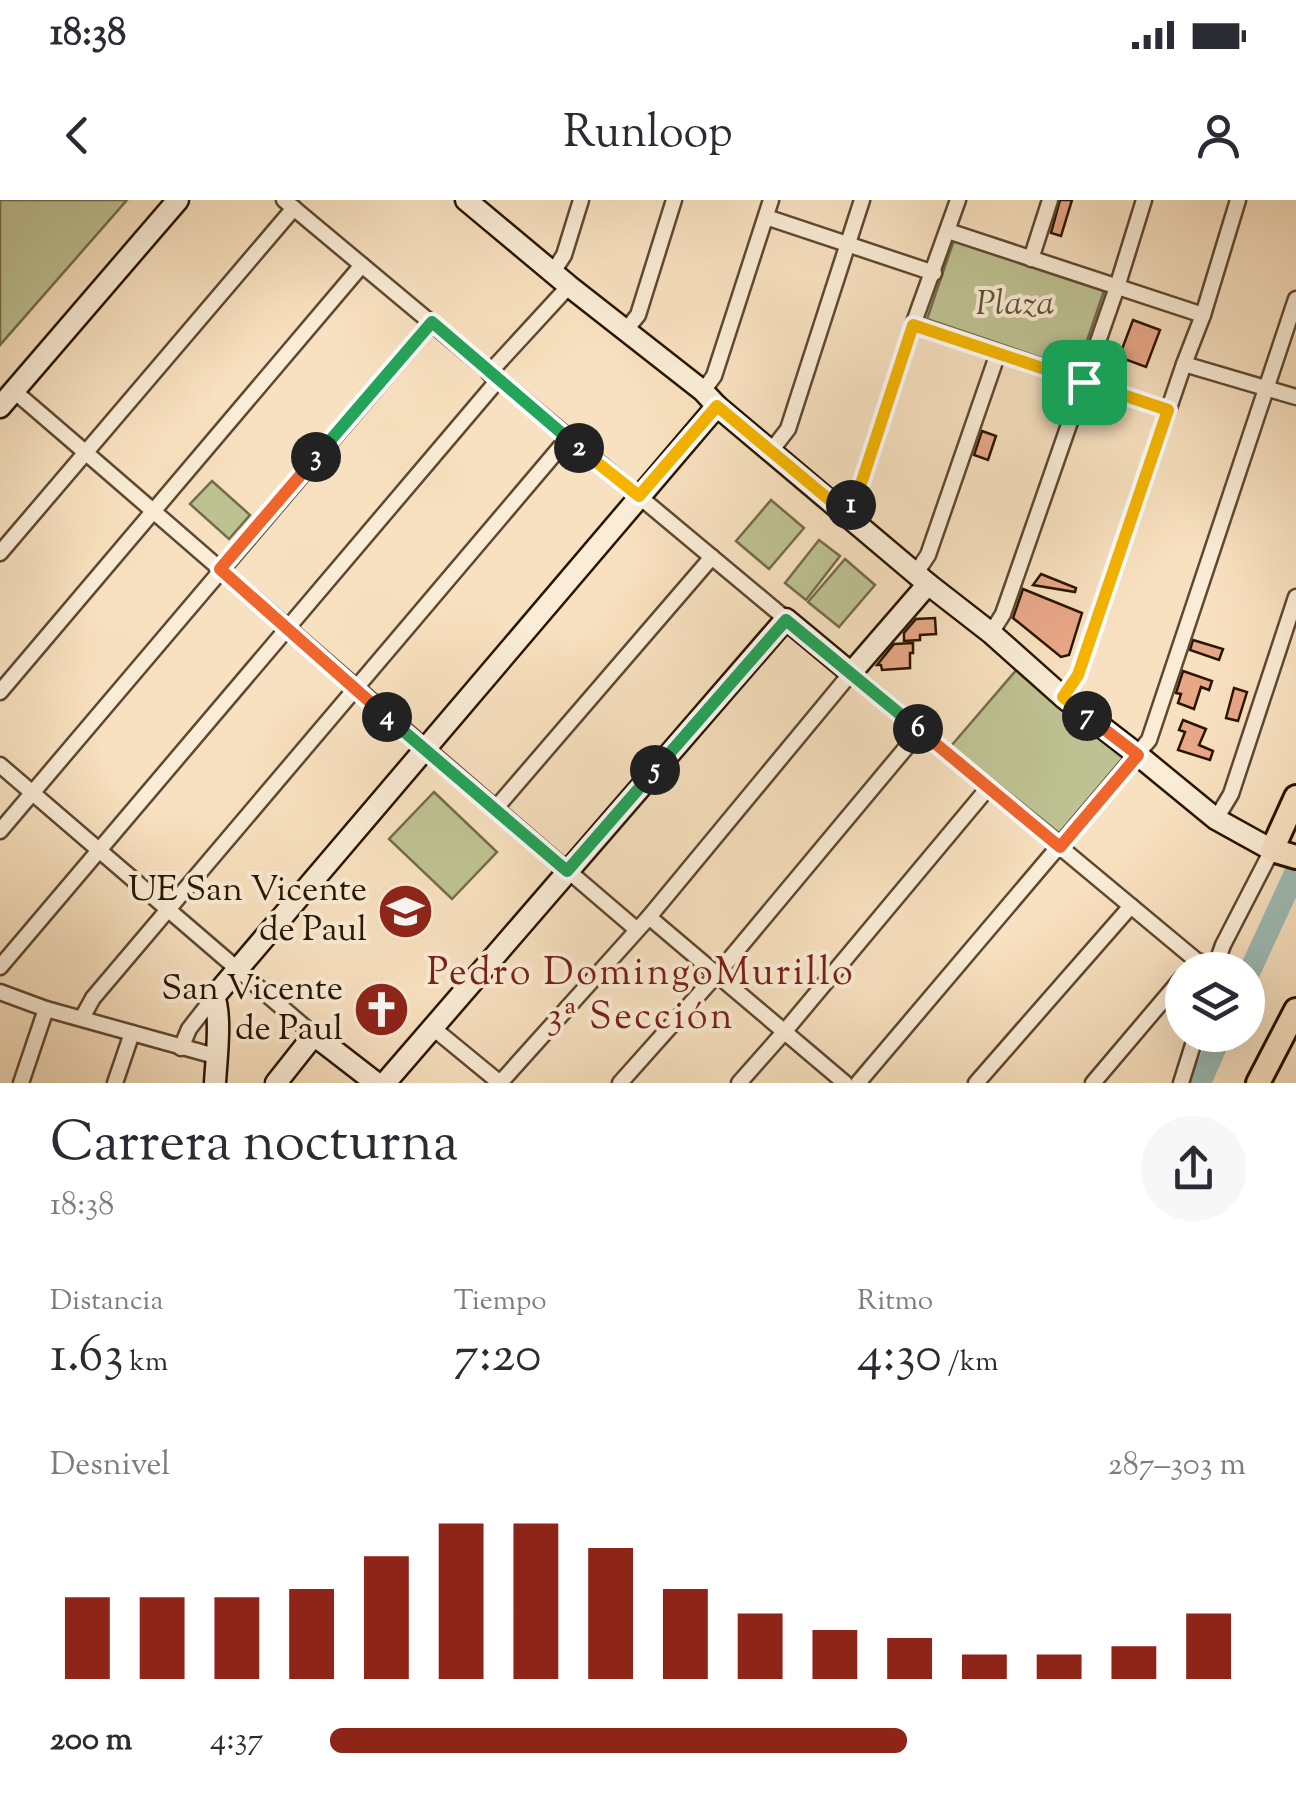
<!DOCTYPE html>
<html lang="es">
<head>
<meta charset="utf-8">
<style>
  body { margin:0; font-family:"Sorts Mill Goudy",serif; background:#f7f7f7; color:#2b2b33; height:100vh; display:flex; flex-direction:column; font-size:38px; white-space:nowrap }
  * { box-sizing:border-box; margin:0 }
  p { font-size:32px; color:#7c7c81 }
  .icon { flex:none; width:55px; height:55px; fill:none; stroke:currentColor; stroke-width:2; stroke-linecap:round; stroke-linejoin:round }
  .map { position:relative; height:883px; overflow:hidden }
  .drawer { display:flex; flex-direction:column; background:#fff; flex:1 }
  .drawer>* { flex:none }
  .fabs { position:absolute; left:1165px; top:752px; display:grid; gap:20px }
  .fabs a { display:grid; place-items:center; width:100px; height:100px; border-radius:50%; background:#fff; box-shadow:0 10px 40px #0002; font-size:50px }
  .pin { position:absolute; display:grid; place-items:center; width:85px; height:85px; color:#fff; margin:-42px; border-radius:20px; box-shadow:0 5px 15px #0006 }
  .km { position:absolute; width:50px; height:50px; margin:-25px; border-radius:50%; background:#222; color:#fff; font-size:28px; line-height:50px; text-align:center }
  .round { display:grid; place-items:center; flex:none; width:105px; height:105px; border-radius:52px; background:#f7f7f7 }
  .summary { display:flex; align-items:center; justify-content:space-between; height:170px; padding:0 50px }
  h1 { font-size:55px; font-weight:600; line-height:75px }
  .figures { display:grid; grid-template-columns:repeat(3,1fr); gap:15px; height:170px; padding:10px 50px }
  .figures div { display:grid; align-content:center }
  .figures b { font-size:50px; font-weight:600 }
  .figures small { font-size:28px; font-weight:400 }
  .figures p { font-size:28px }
  .chart { height:280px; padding:20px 50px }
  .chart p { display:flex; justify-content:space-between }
  .chart svg { width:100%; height:180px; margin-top:10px; stroke:#8f2418; stroke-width:6 }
  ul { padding:0 50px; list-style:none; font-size:32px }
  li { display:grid; grid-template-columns:160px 120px 1fr; align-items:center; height:75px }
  li i { height:25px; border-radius:12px; background:#8f2418 }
  .status { display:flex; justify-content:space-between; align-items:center; height:70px; padding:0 50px; background:#fff; direction:ltr }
  .status svg { height:28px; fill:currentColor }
  header { display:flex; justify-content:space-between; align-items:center; height:130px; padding:0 50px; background:#fff; font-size:45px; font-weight:600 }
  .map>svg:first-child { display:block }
  .green { fill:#bec292; stroke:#746c49; stroke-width:2.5 }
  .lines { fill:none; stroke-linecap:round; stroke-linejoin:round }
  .river { stroke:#9ebcb6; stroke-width:22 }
  .building { fill:#e8a787; stroke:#2a1500; stroke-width:2.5 }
  .street-casing { stroke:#5e4830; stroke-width:19 }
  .secondary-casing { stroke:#2a1500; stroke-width:25 }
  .primary-casing { stroke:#2a1500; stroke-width:28 }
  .street { stroke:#faecd6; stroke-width:14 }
  .secondary { stroke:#faecd6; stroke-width:20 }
  .primary { stroke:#f8e1c0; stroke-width:22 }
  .split-1-casing { stroke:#fff; stroke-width:20 }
  .split-2-casing { stroke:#fff; stroke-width:20 }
  .split-3-casing { stroke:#fff; stroke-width:20 }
  .split-4-casing { stroke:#fff; stroke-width:20 }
  .split-5-casing { stroke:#fff; stroke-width:20 }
  .split-6-casing { stroke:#fff; stroke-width:20 }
  .split-7-casing { stroke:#fff; stroke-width:20 }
  .split-8-casing { stroke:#fff; stroke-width:20 }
  .split-1 { stroke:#f5b400; stroke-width:12 }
  .split-2 { stroke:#f5b400; stroke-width:12 }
  .split-3 { stroke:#22a559; stroke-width:12 }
  .split-4 { stroke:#f0652b; stroke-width:12 }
  .split-5 { stroke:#22a559; stroke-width:12 }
  .split-6 { stroke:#22a559; stroke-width:12 }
  .split-7 { stroke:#f0652b; stroke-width:12 }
  .split-8 { stroke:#f5b400; stroke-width:12 }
  .labels { text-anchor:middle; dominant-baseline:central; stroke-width:8; stroke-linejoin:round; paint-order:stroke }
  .park-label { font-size:35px; font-style:italic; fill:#5e5233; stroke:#faecd6 }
  .poi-label { font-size:35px; fill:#2a1500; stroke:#faecd6; text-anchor:end }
  .neighbourhood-label { font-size:38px; letter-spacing:2.5px; fill:#7a1f14; stroke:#faecd6 }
</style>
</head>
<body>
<div class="status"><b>18:38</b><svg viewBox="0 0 49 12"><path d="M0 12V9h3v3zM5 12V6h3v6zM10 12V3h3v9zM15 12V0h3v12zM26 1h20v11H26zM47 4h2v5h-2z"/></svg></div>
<header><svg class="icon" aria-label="back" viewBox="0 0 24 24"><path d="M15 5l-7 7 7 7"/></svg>Runloop<svg class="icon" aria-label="person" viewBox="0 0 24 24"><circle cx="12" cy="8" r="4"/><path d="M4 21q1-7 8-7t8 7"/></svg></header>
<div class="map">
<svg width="1296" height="883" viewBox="0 0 1296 883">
  <rect width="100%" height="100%" fill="#f8e1c0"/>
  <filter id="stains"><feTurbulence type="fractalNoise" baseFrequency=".002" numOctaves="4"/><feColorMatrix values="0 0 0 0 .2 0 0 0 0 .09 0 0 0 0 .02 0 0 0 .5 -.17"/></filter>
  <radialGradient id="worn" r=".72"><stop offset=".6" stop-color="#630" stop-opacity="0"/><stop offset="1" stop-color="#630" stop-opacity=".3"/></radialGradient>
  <g class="green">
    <polygon points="0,0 127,0 0,145"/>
    <polygon points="954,40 1104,91 1077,170 927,119"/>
    <polygon points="212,281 250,315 229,339 190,304"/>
    <polygon points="771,300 804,328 769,369 736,341"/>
    <polygon points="819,340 840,356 806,400 785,383"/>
    <polygon points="845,359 875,385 839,427 808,402"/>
    <polygon points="1018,468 1128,559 1064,637 951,546"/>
    <polygon points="434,592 497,652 452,699 389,639"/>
  </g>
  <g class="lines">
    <g class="river">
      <polyline points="1248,775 1296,671"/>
      <polyline points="1200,883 1221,835"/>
    </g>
  </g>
  <g class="building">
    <polygon points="1060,0 1072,0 1061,36 1051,33"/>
    <polygon points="1133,120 1160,130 1146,167 1119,157"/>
    <polygon points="982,231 996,236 988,260 974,255"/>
    <polygon points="1041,374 1076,388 1075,392 1033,385"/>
    <polygon points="1023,389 1082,413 1069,455 1061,457 1013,418"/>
    <polygon points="935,418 936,434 920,435 920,440 904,441 904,433 916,419"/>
    <polygon points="1193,440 1223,449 1219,460 1190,450"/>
    <polygon points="913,443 913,453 910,453 910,468 882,470 881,465 877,465 894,444"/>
    <polygon points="1183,471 1212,481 1209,490 1201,487 1194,509 1178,503 1181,494 1176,493"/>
    <polygon points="1234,488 1247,492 1238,521 1226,518"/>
    <polygon points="1183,520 1206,529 1199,545 1213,551 1210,560 1178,550 1185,532 1179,530"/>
  </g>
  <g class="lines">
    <defs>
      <g id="street">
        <polyline points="284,0 786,419"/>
        <polyline points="766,17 934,73"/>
        <polyline points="948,31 1203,115"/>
        <polyline points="1031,59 1050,0"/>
        <polyline points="553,72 564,55 581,0"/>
        <polyline points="913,125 1168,210"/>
        <polyline points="626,130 638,115 674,0"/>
        <polyline points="1184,164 1296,197"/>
        <polyline points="489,173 569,86"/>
        <path d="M 14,191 C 222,369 427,551 636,729"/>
        <polyline points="703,191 714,176 771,0"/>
        <polyline points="771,251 788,229 862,0"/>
        <polyline points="844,312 852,304 858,293 913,125 958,0"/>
        <polyline points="0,353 294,8"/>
        <polyline points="916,373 928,355 998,153"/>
        <polyline points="991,433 1003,414 1117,87 1144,0"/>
        <polyline points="0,492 362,65"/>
        <polyline points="1063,497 1078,475 1184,164 1203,115 1238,0"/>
        <polyline points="0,565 314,835"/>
        <polyline points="495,609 712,357"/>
        <polyline points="1216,619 1231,594 1296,397"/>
        <polyline points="0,631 432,122"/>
        <polyline points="649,717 845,883"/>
        <polyline points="0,767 498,180"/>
        <polyline points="1214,770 1223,745 1272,650"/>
        <polyline points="0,792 46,809 215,856"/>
        <polyline points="82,818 93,798 568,238"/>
        <polyline points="433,828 500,883"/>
        <polyline points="181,848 189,829 214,797"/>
        <polyline points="21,883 46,809"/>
        <polyline points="115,883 132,833"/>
        <polyline points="500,883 649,717 851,473 1197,761 1215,765"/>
        <polyline points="620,883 718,773 920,531"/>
        <polyline points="739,883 785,831 988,588"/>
        <polyline points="858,883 1149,540 1296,99"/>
        <polyline points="976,883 1131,706"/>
        <polyline points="1093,883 1182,778"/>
        <polyline points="1181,883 1196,835"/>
      </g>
      <g id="secondary">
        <polyline points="466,0 569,86 703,191 717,206 928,384 991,433 1063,497 1138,555 1216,619 1272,650"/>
        <polyline points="0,207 178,0"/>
        <path d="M 215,883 C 216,863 222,814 214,797 L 717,206"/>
        <polyline points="276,883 314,835 376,883"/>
        <polyline points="385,883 786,419 851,473 928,384"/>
      </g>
      <g id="primary">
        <polyline points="1296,597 1272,650 1296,657"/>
        <polyline points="1258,883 1296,810"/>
      </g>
    </defs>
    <use href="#street" class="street-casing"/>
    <use href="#secondary" class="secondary-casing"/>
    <use href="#primary" class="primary-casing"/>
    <use href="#street" class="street"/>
    <use href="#secondary" class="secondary"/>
    <use href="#primary" class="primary"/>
  </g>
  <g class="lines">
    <defs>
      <polyline id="split-1" points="851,305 858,293 913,125 1084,182"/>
      <polyline id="split-2" points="579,248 639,296 717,206 844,312 851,305"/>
      <polyline id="split-3" points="316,257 432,122 579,248"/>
      <polyline id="split-4" points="316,257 220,369 387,517"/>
      <polyline id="split-5" points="387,517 567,671 655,570"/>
      <polyline id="split-6" points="655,570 786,420 918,529"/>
      <polyline id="split-7" points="918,529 1060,647 1138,555 1087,516"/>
      <polyline id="split-8" points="1084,182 1168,210 1078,475 1063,497 1087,516"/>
    </defs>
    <use href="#split-1" class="split-1-casing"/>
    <use href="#split-2" class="split-2-casing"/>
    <use href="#split-3" class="split-3-casing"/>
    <use href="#split-4" class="split-4-casing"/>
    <use href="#split-5" class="split-5-casing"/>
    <use href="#split-6" class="split-6-casing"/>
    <use href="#split-7" class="split-7-casing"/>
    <use href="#split-8" class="split-8-casing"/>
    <use href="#split-1" class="split-1"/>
    <use href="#split-2" class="split-2"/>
    <use href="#split-3" class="split-3"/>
    <use href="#split-4" class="split-4"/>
    <use href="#split-5" class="split-5"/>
    <use href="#split-6" class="split-6"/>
    <use href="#split-7" class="split-7"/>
    <use href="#split-8" class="split-8"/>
  </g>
  <defs>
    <symbol id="school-disc" viewBox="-11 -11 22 22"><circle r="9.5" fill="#8f2418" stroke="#faecd6"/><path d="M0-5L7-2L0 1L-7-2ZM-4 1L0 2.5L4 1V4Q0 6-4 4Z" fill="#fff"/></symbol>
    <symbol id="church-disc" viewBox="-11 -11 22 22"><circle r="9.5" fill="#8f2418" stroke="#faecd6"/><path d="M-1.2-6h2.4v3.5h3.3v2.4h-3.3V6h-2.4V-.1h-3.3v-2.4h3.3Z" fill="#fff"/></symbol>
  </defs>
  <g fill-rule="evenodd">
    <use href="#school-disc" x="374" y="680" width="63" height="63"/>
    <use href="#church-disc" x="350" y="778" width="63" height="63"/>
  </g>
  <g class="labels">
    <g class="park-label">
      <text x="1015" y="105">Plaza</text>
    </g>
    <g class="poi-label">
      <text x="367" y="691">UE San Vicente<tspan x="367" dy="40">de Paul</tspan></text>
      <text x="343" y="790">San Vicente<tspan x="343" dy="40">de Paul</tspan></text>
    </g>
    <g class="neighbourhood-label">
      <text x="641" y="775">Pedro DomingoMurillo<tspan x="641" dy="44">3ª Sección</tspan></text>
    </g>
  </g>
  <rect width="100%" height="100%" filter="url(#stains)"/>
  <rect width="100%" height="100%" fill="url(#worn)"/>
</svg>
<div class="fabs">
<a><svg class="icon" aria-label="layers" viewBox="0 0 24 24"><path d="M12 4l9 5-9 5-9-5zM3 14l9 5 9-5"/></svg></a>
</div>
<div class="pin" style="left:1084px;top:182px;background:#1e9e55"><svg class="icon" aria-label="arrive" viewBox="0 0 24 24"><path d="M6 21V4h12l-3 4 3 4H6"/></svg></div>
<b class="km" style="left:851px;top:305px">1</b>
<b class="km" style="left:579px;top:248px">2</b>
<b class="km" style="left:316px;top:257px">3</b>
<b class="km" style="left:387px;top:517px">4</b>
<b class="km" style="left:655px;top:570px">5</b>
<b class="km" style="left:918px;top:529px">6</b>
<b class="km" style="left:1087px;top:516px">7</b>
</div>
<section class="drawer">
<div class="summary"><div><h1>Carrera nocturna</h1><p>18:38</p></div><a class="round"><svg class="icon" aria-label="share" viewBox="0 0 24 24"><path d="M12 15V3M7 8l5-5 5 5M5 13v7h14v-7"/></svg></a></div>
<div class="figures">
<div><p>Distancia</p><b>1.63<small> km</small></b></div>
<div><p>Tiempo</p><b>7:20</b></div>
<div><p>Ritmo</p><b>4:30<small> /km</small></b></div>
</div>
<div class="chart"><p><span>Desnivel</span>287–303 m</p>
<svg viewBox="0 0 160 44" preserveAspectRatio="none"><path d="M5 44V24M15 44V24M25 44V24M35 44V22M45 44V14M55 44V6M65 44V6M75 44V12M85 44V22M95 44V28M105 44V32M115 44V34M125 44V38M135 44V38M145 44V36M155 44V28"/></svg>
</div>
<ul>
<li><b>200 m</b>4:37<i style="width:63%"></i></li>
</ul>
</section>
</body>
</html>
